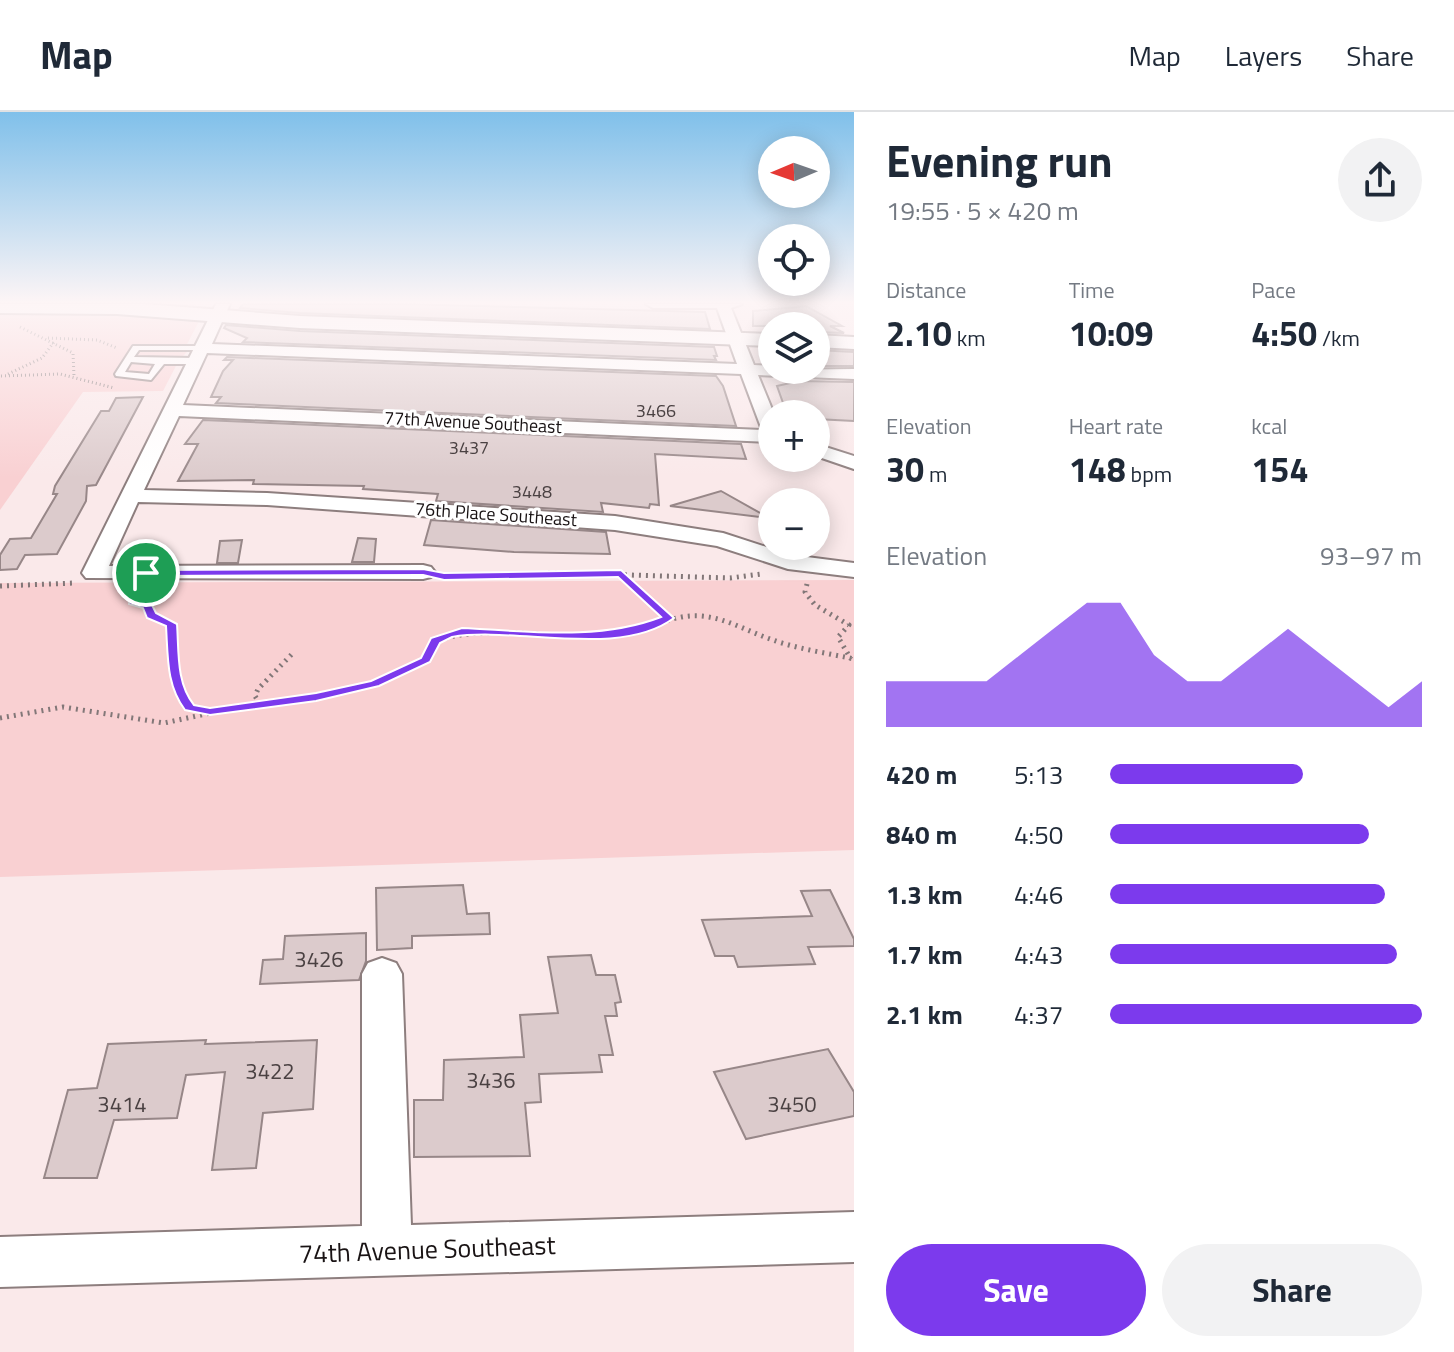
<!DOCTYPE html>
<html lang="en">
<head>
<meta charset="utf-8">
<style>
  body { margin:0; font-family:"Titillium Web",sans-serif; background:#f2f2f3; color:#1f2937; height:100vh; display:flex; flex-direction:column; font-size:30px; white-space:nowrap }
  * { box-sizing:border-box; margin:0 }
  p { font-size:26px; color:#747a83 }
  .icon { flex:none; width:44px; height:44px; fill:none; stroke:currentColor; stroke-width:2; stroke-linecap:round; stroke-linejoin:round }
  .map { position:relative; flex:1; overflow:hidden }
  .panel { display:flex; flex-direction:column; background:#fff; width:600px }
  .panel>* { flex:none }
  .needle { width:52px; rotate:268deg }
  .buttons { position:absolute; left:758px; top:24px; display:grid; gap:16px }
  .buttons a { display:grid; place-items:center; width:72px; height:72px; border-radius:50%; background:#fff; box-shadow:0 4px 20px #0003; font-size:40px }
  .pin { position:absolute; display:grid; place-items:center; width:68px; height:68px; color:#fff; margin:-34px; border:4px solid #fff; border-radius:50%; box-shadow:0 2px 8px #0007 }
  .round { display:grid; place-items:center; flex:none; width:84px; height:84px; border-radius:42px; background:#f2f2f3 }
  .headline { display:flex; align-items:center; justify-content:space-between; height:136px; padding:0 32px }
  h1 { font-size:44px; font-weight:700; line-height:60px }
  .metrics { display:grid; grid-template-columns:repeat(3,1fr); gap:12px; height:136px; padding:8px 32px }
  .metrics div { display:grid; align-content:center }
  .metrics b { font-size:34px; font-weight:700 }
  .metrics small { font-size:22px; font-weight:400 }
  .metrics p { font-size:22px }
  .chart { height:224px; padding:16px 32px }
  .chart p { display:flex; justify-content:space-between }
  .chart svg { width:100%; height:144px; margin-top:8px; fill:#7c3aed; opacity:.7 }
  .primary-button { display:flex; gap:16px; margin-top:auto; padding:16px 32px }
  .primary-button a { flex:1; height:92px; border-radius:48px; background:#7c3aed; color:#fff; font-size:32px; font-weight:700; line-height:92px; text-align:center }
  .primary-button a+a { background:#f2f2f3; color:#1f2937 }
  ul { padding:0 32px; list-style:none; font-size:26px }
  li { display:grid; grid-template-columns:128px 96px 1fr; align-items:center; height:60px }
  li i { height:20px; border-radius:10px; background:#7c3aed }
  header { display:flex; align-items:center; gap:48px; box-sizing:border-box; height:112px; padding:0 40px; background:#fff; border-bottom:2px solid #e0e1e3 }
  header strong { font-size:38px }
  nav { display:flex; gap:44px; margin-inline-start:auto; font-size:28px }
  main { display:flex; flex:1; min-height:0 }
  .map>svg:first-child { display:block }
  .green { fill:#f9d0d2 }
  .building { fill:#dccbcc; stroke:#978788; stroke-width:2 }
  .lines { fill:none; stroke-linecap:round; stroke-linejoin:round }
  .lane-casing { stroke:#8d7e7e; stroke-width:4 }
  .street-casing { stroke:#8d7e7e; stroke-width:4 }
  .secondary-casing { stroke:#8d7e7e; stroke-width:4 }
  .path-far1 { stroke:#827778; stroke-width:3; stroke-dasharray:1 3; stroke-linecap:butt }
  .path { stroke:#827778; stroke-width:5; stroke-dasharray:2 5; stroke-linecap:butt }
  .lane { fill:#fff; fill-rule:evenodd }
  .street { fill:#fff; fill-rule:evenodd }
  .secondary { fill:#fff; fill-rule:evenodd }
  .route { fill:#7c3aed; stroke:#fff; stroke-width:2; fill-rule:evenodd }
  .labels { text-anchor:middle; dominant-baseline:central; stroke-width:6; stroke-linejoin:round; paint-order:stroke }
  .number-label { font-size:18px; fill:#4a4142 }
  .far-street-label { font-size:18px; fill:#191314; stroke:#fff }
  .near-number-label { font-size:22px; fill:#4a4142 }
  .near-street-label { font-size:26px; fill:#191314; stroke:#fff }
</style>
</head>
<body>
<header>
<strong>Map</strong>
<nav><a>Map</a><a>Layers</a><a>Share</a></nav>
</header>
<main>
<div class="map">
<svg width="854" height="1240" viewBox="0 0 854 1240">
  <rect width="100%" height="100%" fill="#fae9ea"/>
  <g class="green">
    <polygon points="86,199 191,205 199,209 184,238 187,240 179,248 163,279 83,280 0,398 0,200"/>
    <polygon points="854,468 854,738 0,765 0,471"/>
  </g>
  <g class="building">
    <polygon points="243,192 405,192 705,200 710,217 300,201 240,196"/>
    <polygon points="806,194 842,214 830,214 844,221 816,220 816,214 753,214 753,199"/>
    <polygon points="226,213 300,219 714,235 717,244 714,244 716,248 243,230 247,226 224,216"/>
    <polygon points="816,238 854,240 854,254 816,254"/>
    <polygon points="227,245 716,264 723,274 736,314 216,291 221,285 211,285 223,259 233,248 224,248"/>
    <polygon points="799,269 854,270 854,309 816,307 816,302 787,302 777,274"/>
    <polygon points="143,285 96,373 87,374 86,389 57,442 25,443 17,457 0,458 0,443 10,427 31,426 57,382 53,382 55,374 101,299 109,299 116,286"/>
    <polygon points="203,308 741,332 746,347 655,342 659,393 650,392 649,396 601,391 603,400 436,389 438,382 363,377 364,374 253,372 254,368 178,369 198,332 185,332"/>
    <polygon points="721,379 769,406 768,406 670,394"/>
    <polygon points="431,408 606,420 610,442 514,440 424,433"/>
    <polygon points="358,426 376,427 374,450 352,450"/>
    <polygon points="242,428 238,451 217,451 220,429"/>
    <polygon points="463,773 467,802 489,801 490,822 412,824 412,836 377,838 376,776"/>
    <polygon points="830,778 854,827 854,834 808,835 815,852 738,855 734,844 715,844 702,808 812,804 801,779"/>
    <polygon points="366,821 366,849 359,868 260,872 263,848 283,847 285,824"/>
    <polygon points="591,843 596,863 615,863 621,890 615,891 617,904 605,904 613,943 599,943 602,960 539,962 541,990 525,991 530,1044 414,1045 414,988 443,988 444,948 524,945 520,903 558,901 548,845"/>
    <polygon points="206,928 205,932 317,928 313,997 263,1001 256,1056 212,1058 225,960 186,963 177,1006 114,1008 97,1066 44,1066 68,978 97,976 108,932"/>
    <polygon points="828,937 854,980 854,1004 746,1027 714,960"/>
  </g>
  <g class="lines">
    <defs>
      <path id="lane" d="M 133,234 L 200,234 L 204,236 L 200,238 L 139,238 L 134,245 L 195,246 L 199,249 L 195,252 L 164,252 L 151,268 L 116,264 L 115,262 ZM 131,250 L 155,252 L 149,262 L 125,260 Z"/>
      <g id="street">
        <path d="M 216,192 L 230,192 L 212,232 L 737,252 L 717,196 L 653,196 L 646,192 L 742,192 L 731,196 L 754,253 L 772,254 L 772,258 L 854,257 L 854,267 L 758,263 L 774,302 L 772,330 L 179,304 L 144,378 L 267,381 L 615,404 L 723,421 L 791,443 L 854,451 L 854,465 L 788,457 L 717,434 L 615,418 L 267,393 L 138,390 L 109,454 L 423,453 L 431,455 L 435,460 L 431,465 L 423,467 L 86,466 L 82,461 ZM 207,241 L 741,262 L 762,318 L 183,293 Z"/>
        <polygon points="816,332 854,344 854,357 816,344"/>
        <polygon points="382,846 396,851 402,862 411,1113 854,1100 854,1150 0,1175 0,1125 362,1114 362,862 368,851"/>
      </g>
      <g id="secondary">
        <polygon points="0,192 144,192 300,204 772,222 772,234 300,216 117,202 0,201"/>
        <polygon points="816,223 854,225 854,237 816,235"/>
      </g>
    </defs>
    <use href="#lane" class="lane-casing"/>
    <use href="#street" class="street-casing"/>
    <use href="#secondary" class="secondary-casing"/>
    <g class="path-far1">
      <polyline points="20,215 73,241 74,264"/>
      <polyline points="48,226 97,228 117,236"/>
      <polyline points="8,262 42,246 54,230"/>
      <polyline points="1,264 60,262 114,276"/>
    </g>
    <g class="path">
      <polyline points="621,461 668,506"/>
      <polyline points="443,464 562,461 730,466 761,462"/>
      <polyline points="807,472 805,480 815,493 849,513 838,525 851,547"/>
      <polyline points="0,474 75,471"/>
      <path d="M 136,476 L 135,492 L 147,494 L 151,503 L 172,512 C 179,541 173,570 190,596 L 209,599"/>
      <polyline points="260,592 255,584 258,577 293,541"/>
      <path d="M 0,606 L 63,595 L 164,611 L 248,593 L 353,578 L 375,572 L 425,548 L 435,529 C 499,508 570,535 636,518 C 658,513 677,502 701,504 C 726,506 747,519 770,527 C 797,537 827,541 854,547"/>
    </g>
    <use href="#lane" class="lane"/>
    <use href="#street" class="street"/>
    <use href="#secondary" class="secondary"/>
  </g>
  <linearGradient id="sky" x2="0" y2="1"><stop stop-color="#80c0ea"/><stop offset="0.52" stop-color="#fdf5f6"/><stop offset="1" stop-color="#fdf5f6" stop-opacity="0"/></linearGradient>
  <rect width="854" height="366" fill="url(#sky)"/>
  <path class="route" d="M 423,457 L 444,461 L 621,458 L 674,506 C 619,547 515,514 452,525 L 440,531 L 430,550 L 379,574 L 316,589 L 210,603 L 185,598 C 166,573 168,544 166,514 L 147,506 L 143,496 L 129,492 L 128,478 L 146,458 ZM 423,463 L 444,468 L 618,465 L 661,505 C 599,529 527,519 462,516 L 431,526 L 421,546 L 371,569 L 316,581 L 210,596 L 194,593 C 176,571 179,539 177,512 L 156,501 L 151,491 L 140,489 L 139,479 L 149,464 Z"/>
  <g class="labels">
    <g class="number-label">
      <text x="656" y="298">3466</text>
      <text x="469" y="335">3437</text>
      <text x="532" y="379">3448</text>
    </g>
    <g class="far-street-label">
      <text transform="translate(473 310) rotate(3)">77th Avenue Southeast</text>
      <text transform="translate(496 402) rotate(4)">76th Place Southeast</text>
    </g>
    <g class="near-number-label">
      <text x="319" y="847">3426</text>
      <text x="270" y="959">3422</text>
      <text x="491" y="968">3436</text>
      <text x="122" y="992">3414</text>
      <text x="792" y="992">3450</text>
    </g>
    <g class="near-street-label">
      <text transform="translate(427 1137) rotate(-2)">74th Avenue Southeast</text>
    </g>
  </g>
</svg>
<div class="buttons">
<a><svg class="needle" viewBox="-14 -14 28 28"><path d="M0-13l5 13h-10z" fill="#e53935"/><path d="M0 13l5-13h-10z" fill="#747a83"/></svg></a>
<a><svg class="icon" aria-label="locate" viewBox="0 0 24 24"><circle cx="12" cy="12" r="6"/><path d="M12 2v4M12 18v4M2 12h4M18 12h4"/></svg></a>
<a><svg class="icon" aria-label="layers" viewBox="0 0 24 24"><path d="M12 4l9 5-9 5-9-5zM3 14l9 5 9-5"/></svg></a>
<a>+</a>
<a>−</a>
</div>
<div class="pin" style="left:146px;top:461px;background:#1e9e55"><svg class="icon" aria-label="arrive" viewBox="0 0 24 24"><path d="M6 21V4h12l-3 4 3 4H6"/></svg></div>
</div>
<section class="panel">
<div class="headline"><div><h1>Evening run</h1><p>19:55 · 5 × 420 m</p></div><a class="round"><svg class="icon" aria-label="share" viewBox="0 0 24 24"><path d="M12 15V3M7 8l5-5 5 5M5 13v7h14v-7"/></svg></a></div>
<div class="metrics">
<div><p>Distance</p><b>2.10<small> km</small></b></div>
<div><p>Time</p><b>10:09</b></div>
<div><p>Pace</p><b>4:50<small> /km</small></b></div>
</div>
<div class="metrics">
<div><p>Elevation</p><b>30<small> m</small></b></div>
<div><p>Heart rate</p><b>148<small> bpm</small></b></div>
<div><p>kcal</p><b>154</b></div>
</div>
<div class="chart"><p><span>Elevation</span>93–97 m</p>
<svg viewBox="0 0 160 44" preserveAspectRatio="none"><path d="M0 44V30L10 30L20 30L30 30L40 22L50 14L60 6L70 6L80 22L90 30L100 30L110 22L120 14L130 22L140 30L150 38L160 30V44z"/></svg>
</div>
<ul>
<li><b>420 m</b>5:13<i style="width:62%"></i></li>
<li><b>840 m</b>4:50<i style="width:83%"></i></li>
<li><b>1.3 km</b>4:46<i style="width:88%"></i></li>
<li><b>1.7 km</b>4:43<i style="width:92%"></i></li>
<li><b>2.1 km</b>4:37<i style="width:100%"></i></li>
</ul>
<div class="primary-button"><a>Save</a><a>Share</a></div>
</section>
</main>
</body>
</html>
